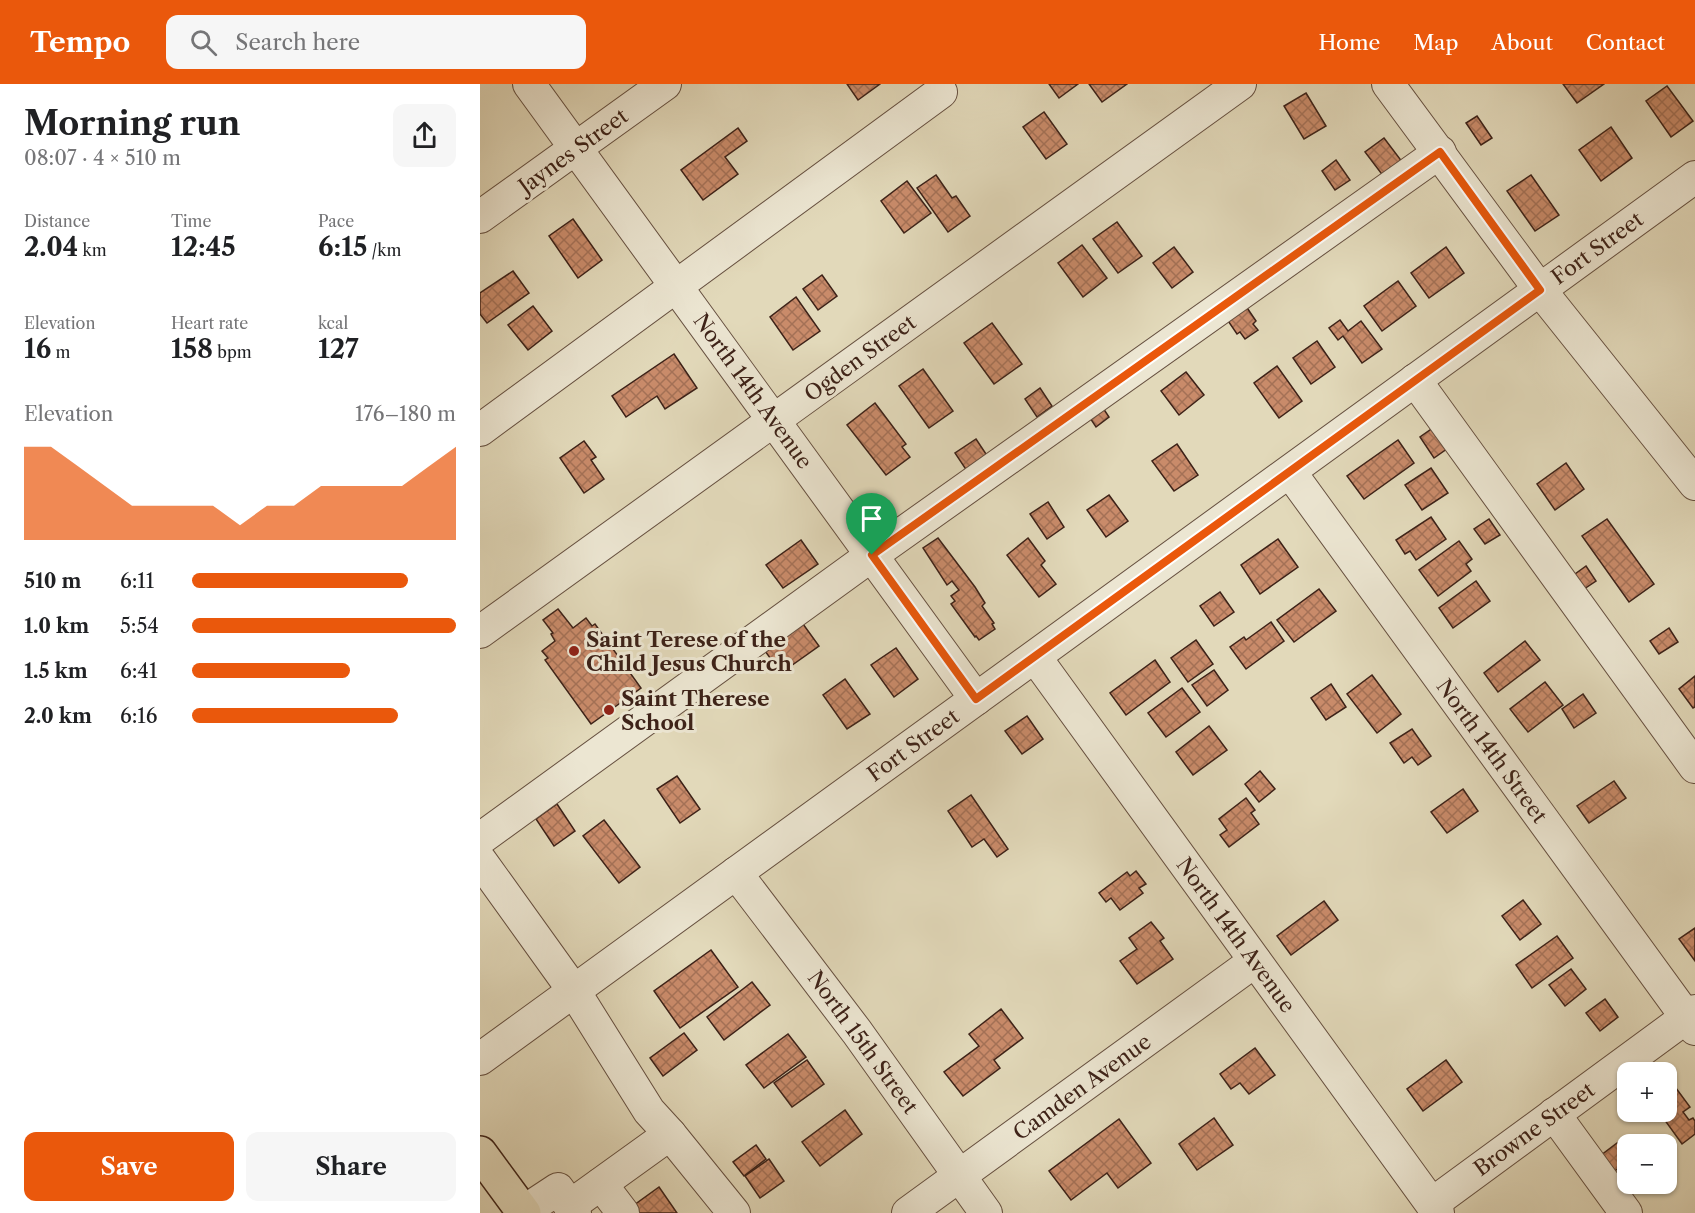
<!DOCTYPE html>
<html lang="en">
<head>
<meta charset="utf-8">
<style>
  body { margin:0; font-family:"Libre Caslon Text",serif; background:#f6f6f6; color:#202124; height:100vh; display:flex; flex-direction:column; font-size:22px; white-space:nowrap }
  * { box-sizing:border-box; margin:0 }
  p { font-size:20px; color:#757577 }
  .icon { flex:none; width:33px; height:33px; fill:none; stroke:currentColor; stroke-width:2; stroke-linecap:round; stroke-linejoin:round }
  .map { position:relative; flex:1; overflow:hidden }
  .sheet { display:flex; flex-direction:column; background:#fff; width:480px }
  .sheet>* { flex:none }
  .controls { position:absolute; left:1137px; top:978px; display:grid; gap:12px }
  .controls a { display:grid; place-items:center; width:60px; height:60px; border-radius:12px; background:#fff; box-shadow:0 2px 4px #0004; font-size:30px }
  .pin { position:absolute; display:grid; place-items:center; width:51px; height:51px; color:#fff; margin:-62px -26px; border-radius:50% 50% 50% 0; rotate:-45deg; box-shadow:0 0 6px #0007 }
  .pin .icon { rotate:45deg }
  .round { display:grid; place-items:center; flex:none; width:63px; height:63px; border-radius:12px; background:#f6f6f6 }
  .overview { display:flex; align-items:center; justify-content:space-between; height:102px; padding:0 24px }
  h1 { font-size:33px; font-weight:700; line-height:45px }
  .metrics { display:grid; grid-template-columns:repeat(3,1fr); gap:9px; height:102px; padding:6px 24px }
  .metrics div { display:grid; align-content:center }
  .metrics b { font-size:26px; font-weight:700 }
  .metrics small { font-size:16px; font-weight:400 }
  .metrics p { font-size:16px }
  .chart { height:168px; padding:12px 24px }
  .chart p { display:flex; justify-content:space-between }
  .chart svg { width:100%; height:108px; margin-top:6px; fill:#ea580c; opacity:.7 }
  .button { display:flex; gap:12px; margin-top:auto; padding:12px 24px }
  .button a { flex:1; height:69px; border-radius:12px; background:#ea580c; color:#fff; font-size:24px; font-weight:700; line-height:69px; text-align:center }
  .button a+a { background:#f6f6f6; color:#202124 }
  ul { padding:0 24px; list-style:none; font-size:20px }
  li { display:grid; grid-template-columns:96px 72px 1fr; align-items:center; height:45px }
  li i { height:15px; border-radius:8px; background:#ea580c }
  header { display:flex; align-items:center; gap:36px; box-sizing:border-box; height:84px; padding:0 30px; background:#ea580c; color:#fff }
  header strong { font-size:28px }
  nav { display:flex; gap:33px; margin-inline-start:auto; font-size:21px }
  .search { width:420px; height:54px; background:#f6f6f6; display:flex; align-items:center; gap:15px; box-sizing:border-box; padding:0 21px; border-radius:12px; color:#757577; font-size:22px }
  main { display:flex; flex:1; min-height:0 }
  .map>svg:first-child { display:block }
  .building { fill:url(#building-cross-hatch); stroke:#3d2218; stroke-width:1.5 }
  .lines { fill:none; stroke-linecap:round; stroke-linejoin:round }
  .minor-casing { stroke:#665040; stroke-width:34 }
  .major-casing { stroke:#3d2218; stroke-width:36 }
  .minor { stroke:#ece6d2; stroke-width:32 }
  .major { stroke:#e2d9ba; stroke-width:33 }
  .route-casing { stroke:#fff; stroke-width:12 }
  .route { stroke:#ea580c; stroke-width:8 }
  .poi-dot { fill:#8f2418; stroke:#ece6d2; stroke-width:2 }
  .labels { text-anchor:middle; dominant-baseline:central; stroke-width:6; stroke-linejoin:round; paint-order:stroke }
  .street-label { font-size:21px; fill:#3d2218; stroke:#ece6d2 }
  .poi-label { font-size:21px; font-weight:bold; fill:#3d2218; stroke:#ece6d2; text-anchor:start }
</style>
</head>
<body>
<header>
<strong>Tempo</strong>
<div class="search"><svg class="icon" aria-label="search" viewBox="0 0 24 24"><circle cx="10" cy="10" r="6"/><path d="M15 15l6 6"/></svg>Search here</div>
<nav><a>Home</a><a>Map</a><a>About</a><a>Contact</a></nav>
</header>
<main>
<section class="sheet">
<div class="overview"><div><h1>Morning run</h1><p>08:07 · 4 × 510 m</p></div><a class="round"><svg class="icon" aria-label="share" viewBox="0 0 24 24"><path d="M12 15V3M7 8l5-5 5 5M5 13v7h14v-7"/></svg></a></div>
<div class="metrics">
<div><p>Distance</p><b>2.04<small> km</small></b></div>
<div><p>Time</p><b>12:45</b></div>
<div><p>Pace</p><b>6:15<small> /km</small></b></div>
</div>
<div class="metrics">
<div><p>Elevation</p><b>16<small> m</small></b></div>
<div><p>Heart rate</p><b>158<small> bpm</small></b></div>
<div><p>kcal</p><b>127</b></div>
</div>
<div class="chart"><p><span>Elevation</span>176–180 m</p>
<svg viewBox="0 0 160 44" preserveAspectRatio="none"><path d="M0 44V6L10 6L20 14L30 22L40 30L50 30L60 30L70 30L80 38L90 30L100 30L110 22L120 22L130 22L140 22L150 14L160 6V44z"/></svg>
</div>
<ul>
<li><b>510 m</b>6:11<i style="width:82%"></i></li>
<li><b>1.0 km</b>5:54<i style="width:100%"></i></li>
<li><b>1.5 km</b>6:41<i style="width:60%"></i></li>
<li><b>2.0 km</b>6:16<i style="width:78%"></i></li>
</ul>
<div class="button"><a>Save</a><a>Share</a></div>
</section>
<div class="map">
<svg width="1215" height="1129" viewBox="0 0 1215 1129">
  <defs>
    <pattern id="building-cross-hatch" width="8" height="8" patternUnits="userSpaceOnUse" patternTransform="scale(1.5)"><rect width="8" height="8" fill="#c98b6a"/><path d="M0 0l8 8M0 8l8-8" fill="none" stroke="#a47156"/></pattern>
  </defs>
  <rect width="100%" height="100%" fill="#e2d9ba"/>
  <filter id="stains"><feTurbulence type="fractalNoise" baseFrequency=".00333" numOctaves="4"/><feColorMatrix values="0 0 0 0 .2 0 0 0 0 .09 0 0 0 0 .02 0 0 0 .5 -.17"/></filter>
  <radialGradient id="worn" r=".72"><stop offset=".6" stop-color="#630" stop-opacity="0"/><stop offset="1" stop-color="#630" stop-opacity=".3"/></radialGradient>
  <g class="building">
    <polygon points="367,0 400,0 378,16"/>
    <polygon points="569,0 598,0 579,14"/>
    <polygon points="609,0 647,0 622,18"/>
    <polygon points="1083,0 1124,0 1097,19"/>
    <polygon points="1187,2 1213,37 1191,53 1166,17"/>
    <polygon points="826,9 846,42 824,55 804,22"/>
    <polygon points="564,28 587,60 566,75 543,43"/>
    <polygon points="997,32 1012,54 1001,61 986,39"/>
    <polygon points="1131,43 1152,74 1121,97 1099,66"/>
    <polygon points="258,44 267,57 245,73 258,90 223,116 201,86"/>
    <polygon points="904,54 923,79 904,93 885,68"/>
    <polygon points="856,76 870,96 855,106 842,87"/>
    <polygon points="456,91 472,114 476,112 490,132 468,148 437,104"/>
    <polygon points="1051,91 1079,131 1055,147 1027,107"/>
    <polygon points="427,97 451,129 424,149 401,117"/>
    <polygon points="93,135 122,176 98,194 69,152"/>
    <polygon points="637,138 662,172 638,189 613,155"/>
    <polygon points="602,161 627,194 603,213 578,179"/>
    <polygon points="694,163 713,188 692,204 673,179"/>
    <polygon points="966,163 984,189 949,214 931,189"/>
    <polygon points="33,187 49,209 7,239 0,230 0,209"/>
    <polygon points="342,191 357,212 338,226 323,205"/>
    <polygon points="918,197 936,222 902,247 884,222"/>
    <polygon points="759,212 776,237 773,240 778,246 765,255 760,248 757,250 740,225"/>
    <polygon points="316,213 340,247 313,266 290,233"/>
    <polygon points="53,222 72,247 48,266 28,241"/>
    <polygon points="860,236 868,247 881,237 902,265 882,279 863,252 858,256 849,244"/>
    <polygon points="512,239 542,280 514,300 484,259"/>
    <polygon points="837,257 855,283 831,300 813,274"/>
    <polygon points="194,270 217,304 185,325 177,312 146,333 132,312"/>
    <polygon points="797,282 822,317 799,334 774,299"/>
    <polygon points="443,285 473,327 449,344 419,302"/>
    <polygon points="706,288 724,311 699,331 681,307"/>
    <polygon points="560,304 572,322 557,333 545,315"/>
    <polygon points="395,319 426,360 422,363 430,373 406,391 367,341"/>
    <polygon points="623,324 629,333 616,343 610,334"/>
    <polygon points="957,341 971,362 954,374 940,353"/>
    <polygon points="496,355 510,376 489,390 475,369"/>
    <polygon points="918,356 934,379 884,415 867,392"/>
    <polygon points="104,357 116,373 111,376 124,395 104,409 80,374"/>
    <polygon points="697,360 718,391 694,407 672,377"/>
    <polygon points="1086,379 1104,405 1075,426 1057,400"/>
    <polygon points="951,384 968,409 942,426 925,401"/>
    <polygon points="629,411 648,437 626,453 607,426"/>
    <polygon points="568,418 584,443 567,455 550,430"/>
    <polygon points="951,433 966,455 936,476 930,467 925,470 916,456"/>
    <polygon points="1009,435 1020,451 1005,460 994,445"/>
    <polygon points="1127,435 1174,500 1149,518 1102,452"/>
    <polygon points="458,454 495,503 505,519 502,522 514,539 512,540 515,545 499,556 496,552 495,553 471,520 475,517 471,512 479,506 472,497 467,501 443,464"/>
    <polygon points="548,454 565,477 561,481 576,500 559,513 527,471"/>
    <polygon points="798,455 818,483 780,510 761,481"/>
    <polygon points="321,456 338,480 303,504 286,481"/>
    <polygon points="979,457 992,475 986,480 991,487 958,512 939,486"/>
    <polygon points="1106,482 1116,497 1101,507 1091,493"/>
    <polygon points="996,497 1010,517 973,544 959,524"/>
    <polygon points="839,505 856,527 814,558 797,536"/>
    <polygon points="740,508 754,528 734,542 720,522"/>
    <polygon points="78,525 93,544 106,534 112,542 115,540 161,604 111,640 65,576 68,574 62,567 75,557 71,550 73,549 63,536"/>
    <polygon points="791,538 804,557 766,585 750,563 764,553 766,556"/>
    <polygon points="323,540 339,562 301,589 285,567"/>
    <polygon points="1189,544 1198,558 1179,570 1170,557"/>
    <polygon points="716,556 733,580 708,598 691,574"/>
    <polygon points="1045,557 1060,576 1018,608 1004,589"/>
    <polygon points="416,564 438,595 414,613 391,581"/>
    <polygon points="675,576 690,598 646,631 630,609"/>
    <polygon points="734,586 748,606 727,622 712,601"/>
    <polygon points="892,591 921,630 897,649 867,610"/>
    <polygon points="1215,592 1215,623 1213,624 1199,605"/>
    <polygon points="365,595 390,630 367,645 343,611"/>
    <polygon points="1065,598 1083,621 1048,648 1030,625"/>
    <polygon points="851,600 866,623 846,636 831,614"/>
    <polygon points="702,604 720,628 686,653 668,629"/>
    <polygon points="1103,610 1116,629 1094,644 1082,625"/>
    <polygon points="547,632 563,655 542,670 525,647"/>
    <polygon points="729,642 747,666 713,691 696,668"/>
    <polygon points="932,645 951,672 938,681 932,673 924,679 910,659"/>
    <polygon points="780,687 795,705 779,718 765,700"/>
    <polygon points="197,692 220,725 200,739 177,705"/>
    <polygon points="1134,697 1146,714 1109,739 1097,722"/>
    <polygon points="983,705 998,727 967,749 951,728"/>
    <polygon points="491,711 528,765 517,773 504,755 492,763 468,727"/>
    <polygon points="766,714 775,726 771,729 779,740 749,763 740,751 747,746 739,735"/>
    <polygon points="77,720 95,747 74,762 56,735"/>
    <polygon points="124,736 160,783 139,799 103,752"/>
    <polygon points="656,787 666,800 659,804 663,809 640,826 631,814 626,818 619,809 647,788 650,792"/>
    <polygon points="1043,816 1061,840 1040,856 1022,832"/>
    <polygon points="844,817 858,836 811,871 797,852"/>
    <polygon points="671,838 684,854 680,857 693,875 657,900 640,877 657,865 649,854"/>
    <polygon points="1215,844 1215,877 1199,855"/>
    <polygon points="1077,852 1093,874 1052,904 1036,881"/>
    <polygon points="231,866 258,903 200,944 174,907"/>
    <polygon points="1091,885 1106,905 1085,922 1069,901"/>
    <polygon points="272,898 290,921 244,956 227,933"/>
    <polygon points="1125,915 1138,933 1120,947 1106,929"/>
    <polygon points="521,925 543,954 514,976 520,984 483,1012 464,988 499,962 489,950"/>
    <polygon points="204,949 217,966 183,992 170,974"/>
    <polygon points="308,950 326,973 284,1004 266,981"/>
    <polygon points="775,964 795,991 769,1010 760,999 751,1005 740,990"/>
    <polygon points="327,976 344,1000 312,1023 294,999"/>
    <polygon points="966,976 982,998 943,1027 927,1005"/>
    <polygon points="1190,996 1210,1023 1203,1028 1209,1036 1213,1034 1215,1037 1215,1050 1202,1060 1179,1028 1186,1028 1186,999"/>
    <polygon points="365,1026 382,1050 340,1082 322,1058"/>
    <polygon points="734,1034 753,1061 717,1086 699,1060"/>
    <polygon points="639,1035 671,1079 638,1104 627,1089 591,1116 569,1087"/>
    <polygon points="1137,1059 1148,1072 1148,1077 1132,1089 1120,1072"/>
    <polygon points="276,1061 286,1075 264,1092 253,1078"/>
    <polygon points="289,1075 304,1097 280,1114 265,1092"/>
    <polygon points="179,1103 197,1129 153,1129 150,1124"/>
  </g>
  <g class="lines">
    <defs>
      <g id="minor">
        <polyline points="49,0 496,615"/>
        <polyline points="908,0 1060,206 1215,400"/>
        <polyline points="0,133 185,0"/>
        <polyline points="935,296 1215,683"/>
        <polyline points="0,346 461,8"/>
        <polyline points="810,388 1215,945"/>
        <polyline points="0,548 760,0"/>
        <polyline points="555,573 958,1129"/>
        <polyline points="0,755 392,471 960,68"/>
        <polyline points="0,776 94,907 169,1027 190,1050"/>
        <polyline points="256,789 377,948 506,1129"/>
        <polyline points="0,975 1215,93"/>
        <polyline points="1074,1030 1146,1129"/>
        <polyline points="121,1100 143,1129"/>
        <polyline points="952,1120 1215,927"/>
        <polyline points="90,1122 190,1050 254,1129"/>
        <polyline points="43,1128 78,1105 95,1129"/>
        <polyline points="428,1129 775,877"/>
      </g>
      <polyline id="major" points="0,1069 44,1129"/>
    </defs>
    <use href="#minor" class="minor-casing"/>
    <use href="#major" class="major-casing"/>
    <use href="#minor" class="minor"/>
    <use href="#major" class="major"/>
  </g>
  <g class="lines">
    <defs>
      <polygon id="route" points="960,68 1060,206 496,615 392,471"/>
    </defs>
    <use href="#route" class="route-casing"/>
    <use href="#route" class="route"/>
  </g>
  <g class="poi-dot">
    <circle cx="94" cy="567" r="6"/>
    <circle cx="129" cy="626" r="6"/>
  </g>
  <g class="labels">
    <g class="street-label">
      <text transform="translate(93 67) rotate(-36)">Jaynes Street</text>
      <text transform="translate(1117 164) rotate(-36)">Fort Street</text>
      <text transform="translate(380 274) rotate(-36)">Ogden Street</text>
      <text transform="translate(273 307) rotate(54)">North 14th Avenue</text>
      <text transform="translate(433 661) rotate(-36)">Fort Street</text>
      <text transform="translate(1012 667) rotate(54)">North 14th Street</text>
      <text transform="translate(756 851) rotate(54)">North 14th Avenue</text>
      <text transform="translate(383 958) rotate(54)">North 15th Street</text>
      <text transform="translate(602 1003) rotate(-36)">Camden Avenue</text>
      <text transform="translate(1054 1045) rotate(-36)">Browne Street</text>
    </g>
    <g class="poi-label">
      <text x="106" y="555">Saint Terese of the<tspan x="106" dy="24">Child Jesus Church</tspan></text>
      <text x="141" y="614">Saint Therese<tspan x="141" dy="24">School</tspan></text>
    </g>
  </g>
  <rect width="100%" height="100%" filter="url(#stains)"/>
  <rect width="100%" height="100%" fill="url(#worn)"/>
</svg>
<div class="controls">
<a>+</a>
<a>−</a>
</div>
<div class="pin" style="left:392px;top:471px;background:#1e9e55"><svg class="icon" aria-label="arrive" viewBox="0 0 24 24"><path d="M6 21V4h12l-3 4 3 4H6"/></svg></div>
</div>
</main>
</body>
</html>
